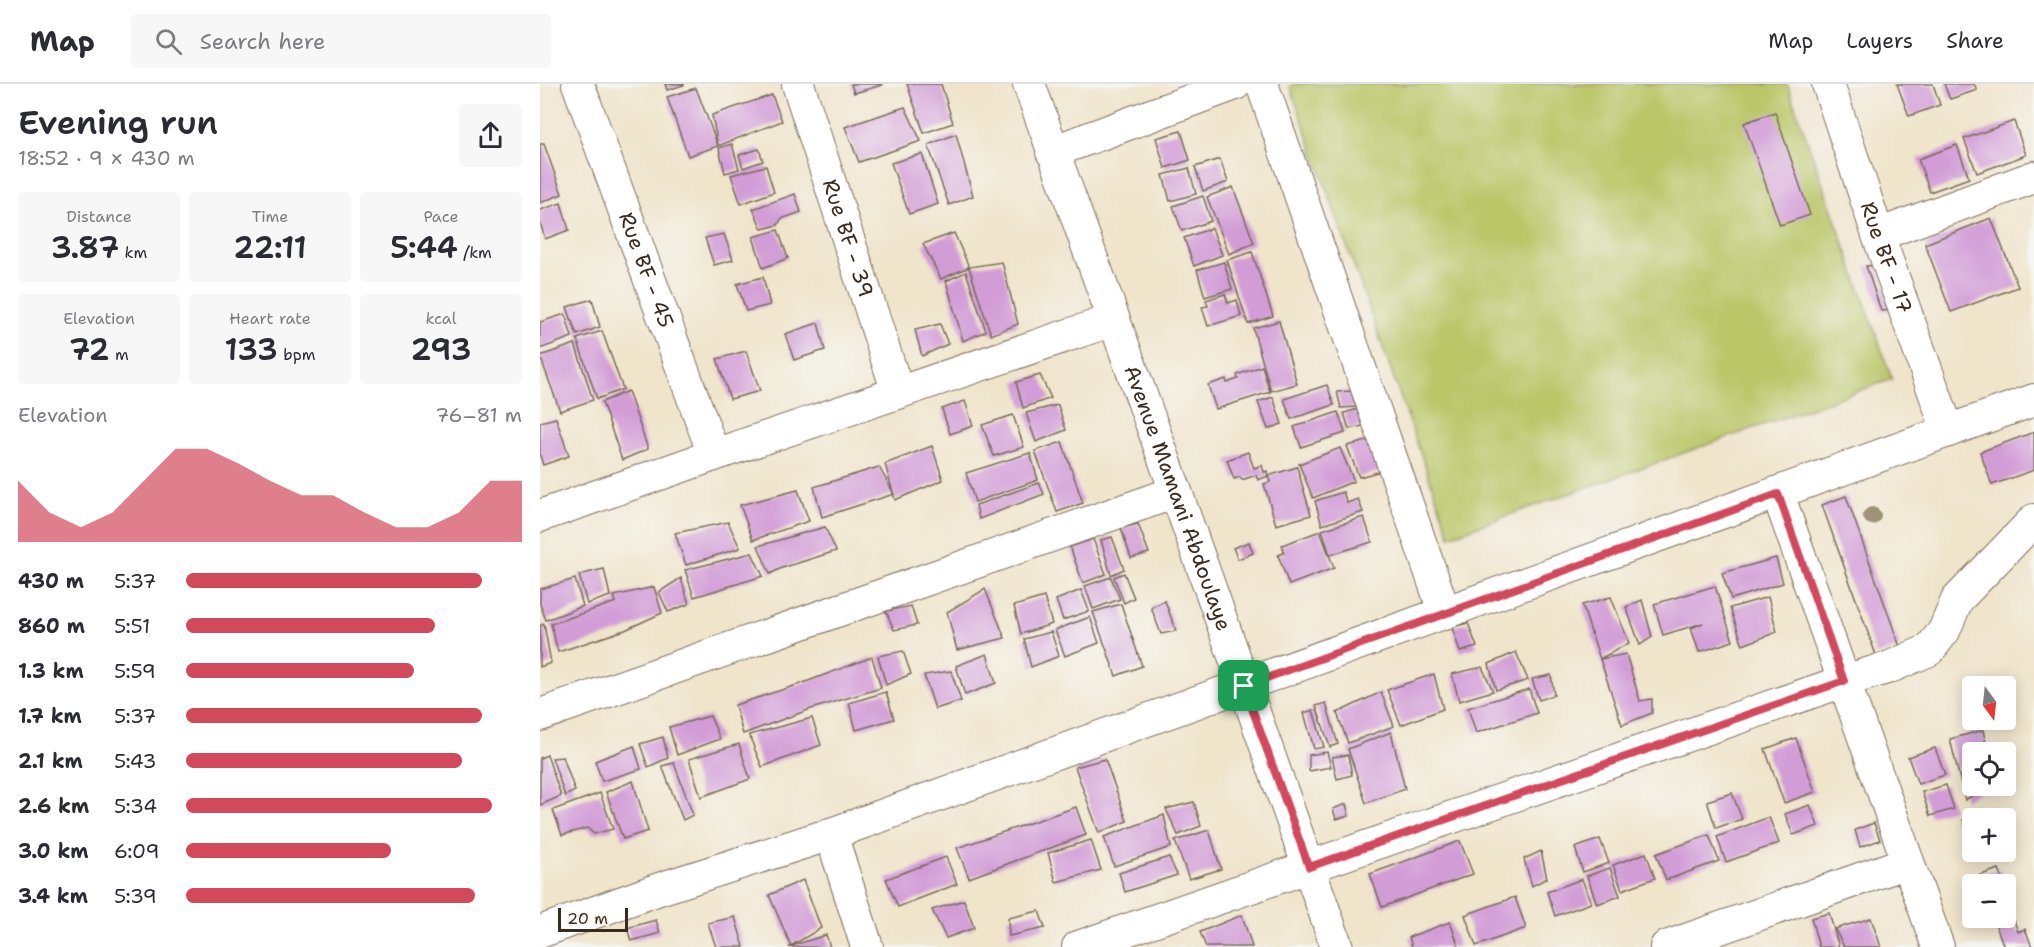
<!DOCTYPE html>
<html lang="en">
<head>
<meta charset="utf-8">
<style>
  body { margin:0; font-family:"Shantell Sans",sans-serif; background:#f7f7f7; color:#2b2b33; height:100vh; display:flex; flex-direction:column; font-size:22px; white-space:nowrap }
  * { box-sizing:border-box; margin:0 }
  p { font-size:20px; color:#7c7c81 }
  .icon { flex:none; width:33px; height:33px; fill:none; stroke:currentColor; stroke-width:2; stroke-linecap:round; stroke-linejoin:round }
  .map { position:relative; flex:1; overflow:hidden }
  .details { display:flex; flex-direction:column; background:#fff; width:540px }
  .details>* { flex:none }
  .needle { width:39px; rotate:165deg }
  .controls { position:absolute; left:1422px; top:592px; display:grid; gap:12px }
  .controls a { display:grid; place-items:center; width:54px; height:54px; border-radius:6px; background:#fff; box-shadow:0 3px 15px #0003; font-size:30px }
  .scale { position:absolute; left:18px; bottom:15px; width:70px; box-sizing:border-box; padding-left:6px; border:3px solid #3b2a1e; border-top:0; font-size:16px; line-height:21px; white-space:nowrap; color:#3b2a1e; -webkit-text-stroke:4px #f6f6f2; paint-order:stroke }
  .pin { position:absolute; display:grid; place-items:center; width:51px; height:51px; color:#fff; margin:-26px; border-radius:12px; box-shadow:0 3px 9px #0006 }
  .round { display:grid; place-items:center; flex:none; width:63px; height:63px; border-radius:6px; background:#f7f7f7 }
  .headline { display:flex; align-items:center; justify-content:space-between; height:102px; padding:0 18px }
  h1 { font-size:33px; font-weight:600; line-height:45px }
  .figures { display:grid; grid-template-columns:repeat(3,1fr); gap:9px; height:102px; padding:6px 18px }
  .figures div { display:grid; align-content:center; border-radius:6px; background:#f7f7f7; text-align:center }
  .figures b { font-size:30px; font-weight:600 }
  .figures small { font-size:16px; font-weight:400 }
  .figures p { font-size:16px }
  .chart { height:168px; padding:12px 18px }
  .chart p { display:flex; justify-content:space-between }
  .chart svg { width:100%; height:108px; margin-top:6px; fill:#d1495b; opacity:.7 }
  ul { padding:0 18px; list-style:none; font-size:20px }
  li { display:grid; grid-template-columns:96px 72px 1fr; align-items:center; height:45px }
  li i { height:15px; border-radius:8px; background:#d1495b }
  header { display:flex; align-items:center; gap:36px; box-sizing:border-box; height:84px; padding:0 30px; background:#fff; border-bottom:2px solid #e1e1e2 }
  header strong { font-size:28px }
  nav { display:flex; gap:33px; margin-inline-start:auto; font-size:21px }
  .search { width:420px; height:54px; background:#f7f7f7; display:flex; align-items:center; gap:15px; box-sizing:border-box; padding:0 21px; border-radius:6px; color:#7c7c81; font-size:22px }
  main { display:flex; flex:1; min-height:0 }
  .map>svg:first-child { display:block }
  .green { fill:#bac668; stroke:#7a7843; stroke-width:1.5 }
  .building { fill:#d29cd7 }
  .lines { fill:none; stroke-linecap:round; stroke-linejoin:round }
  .minor-casing { stroke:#7a6b5b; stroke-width:34 }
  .minor { stroke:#fff; stroke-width:32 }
  .tree { fill:#9e9376 }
  .route-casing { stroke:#fff; stroke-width:12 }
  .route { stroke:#d1495b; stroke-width:8 }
  .labels { text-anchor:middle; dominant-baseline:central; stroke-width:5; stroke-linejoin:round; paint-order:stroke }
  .street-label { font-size:21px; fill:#3b2a1e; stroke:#f6f6f2 }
</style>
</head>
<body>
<header>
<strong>Map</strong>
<div class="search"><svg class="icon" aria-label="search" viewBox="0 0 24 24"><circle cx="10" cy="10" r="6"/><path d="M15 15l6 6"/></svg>Search here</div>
<nav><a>Map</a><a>Layers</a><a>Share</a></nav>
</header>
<main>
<section class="details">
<div class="headline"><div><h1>Evening run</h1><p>18:52 · 9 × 430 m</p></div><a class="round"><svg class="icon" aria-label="share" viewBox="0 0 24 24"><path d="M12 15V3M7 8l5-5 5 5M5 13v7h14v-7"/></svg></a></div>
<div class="figures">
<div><p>Distance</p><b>3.87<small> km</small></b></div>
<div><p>Time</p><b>22:11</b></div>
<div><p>Pace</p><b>5:44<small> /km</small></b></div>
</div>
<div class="figures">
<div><p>Elevation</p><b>72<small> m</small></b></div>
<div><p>Heart rate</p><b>133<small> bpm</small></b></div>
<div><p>kcal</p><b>293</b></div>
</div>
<div class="chart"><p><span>Elevation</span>76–81 m</p>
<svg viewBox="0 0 160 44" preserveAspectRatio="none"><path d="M0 44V19L10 32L20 38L30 32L40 19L50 6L60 6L70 12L80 19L90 25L100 25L110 32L120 38L130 38L140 32L150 19L160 19V44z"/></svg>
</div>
<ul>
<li><b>430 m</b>5:37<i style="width:88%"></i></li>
<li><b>860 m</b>5:51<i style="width:74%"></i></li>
<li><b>1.3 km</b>5:59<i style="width:68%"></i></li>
<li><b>1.7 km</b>5:37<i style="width:88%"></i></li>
<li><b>2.1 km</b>5:43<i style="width:82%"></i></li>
<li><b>2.6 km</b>5:34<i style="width:91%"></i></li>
<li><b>3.0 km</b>6:09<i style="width:61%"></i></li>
<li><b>3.4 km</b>5:39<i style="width:86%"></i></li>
</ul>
</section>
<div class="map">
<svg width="1494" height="863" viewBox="0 0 1494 863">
  <rect width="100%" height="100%" fill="#f6f6f2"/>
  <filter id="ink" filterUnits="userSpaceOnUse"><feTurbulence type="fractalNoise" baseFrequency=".0167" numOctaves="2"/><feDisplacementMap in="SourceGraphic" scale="12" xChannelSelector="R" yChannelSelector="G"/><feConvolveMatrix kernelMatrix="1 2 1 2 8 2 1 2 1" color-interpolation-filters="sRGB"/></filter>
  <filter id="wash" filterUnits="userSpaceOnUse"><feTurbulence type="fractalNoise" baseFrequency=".008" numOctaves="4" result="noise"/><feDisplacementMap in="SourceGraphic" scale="24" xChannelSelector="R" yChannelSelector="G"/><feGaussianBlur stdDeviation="1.35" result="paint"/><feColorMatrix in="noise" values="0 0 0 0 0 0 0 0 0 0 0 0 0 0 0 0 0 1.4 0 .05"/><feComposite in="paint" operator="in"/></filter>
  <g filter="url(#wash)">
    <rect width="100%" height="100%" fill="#f0e4cb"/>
    <polygon class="green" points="754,0 1247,0 1352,295 910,452 750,2"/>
    <g id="blocks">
      <g class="building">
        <polygon points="125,0 144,0 144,1 127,6"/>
        <polygon points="311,0 342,0 342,1 314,9"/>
        <polygon points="367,0 401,0 413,39 384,49"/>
        <polygon points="1357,0 1393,0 1400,21 1369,32"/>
        <polygon points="1404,0 1434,0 1437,6 1410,15"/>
        <polygon points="156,4 178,62 148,72 127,13"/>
        <polygon points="232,11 242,37 178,62 172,31"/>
        <polygon points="365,23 381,57 319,78 305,43"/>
        <polygon points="1235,28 1270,131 1240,141 1204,39"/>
        <polygon points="1474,37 1486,71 1437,89 1424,55"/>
        <polygon points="641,47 650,76 625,84 616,54"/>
        <polygon points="416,50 433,112 409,121 388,61"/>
        <polygon points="0,60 4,60 22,110 0,119"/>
        <polygon points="192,60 199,85 185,89 179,64"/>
        <polygon points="1417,61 1429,94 1390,108 1378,75"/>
        <polygon points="219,65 223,77 203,84 199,71"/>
        <polygon points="382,70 398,120 369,130 351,79"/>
        <polygon points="680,75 688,98 663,107 655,83"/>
        <polygon points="226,82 234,108 201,120 191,91"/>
        <polygon points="649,84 656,110 630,117 623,91"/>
        <polygon points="693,103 714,159 689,170 667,113"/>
        <polygon points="255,110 261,128 241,135 238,141 222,145 213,125"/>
        <polygon points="663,112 671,137 642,147 633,122"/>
        <polygon points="21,119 29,146 5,155 0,138 0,126"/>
        <polygon points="1451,134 1478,203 1411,228 1385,160"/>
        <polygon points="672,144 682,171 654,182 644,154"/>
        <polygon points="238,146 248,174 223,184 213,153"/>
        <polygon points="414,149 429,183 401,195 383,160"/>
        <polygon points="184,150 193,176 174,181 165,154"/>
        <polygon points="712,168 733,232 708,240 687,176"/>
        <polygon points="462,178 478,240 451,251 429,183"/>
        <polygon points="684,178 692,205 665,213 657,186"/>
        <polygon points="1337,181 1352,226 1341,227 1326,182"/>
        <polygon points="426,188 446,247 423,257 406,197"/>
        <polygon points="223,193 230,221 206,227 197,200"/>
        <polygon points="685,210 688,219 697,216 701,232 668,242 662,223 668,222 666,216"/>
        <polygon points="52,215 60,243 37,251 27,223"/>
        <polygon points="25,230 32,253 0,265 0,238"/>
        <polygon points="739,237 757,300 731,307 713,244"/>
        <polygon points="278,239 285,266 254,276 245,250"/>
        <polygon points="400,240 408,260 382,272 375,246"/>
        <polygon points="62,247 83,305 57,315 37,255"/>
        <polygon points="35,260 53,316 20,327 0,272"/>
        <polygon points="206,267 220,307 190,315 177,275"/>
        <polygon points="722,282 730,308 676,325 668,301 686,295 687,299 698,295 697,291"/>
        <polygon points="500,291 511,314 483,324 476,298"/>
        <polygon points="787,301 794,321 751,335 744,315"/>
        <polygon points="88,307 108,365 82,376 62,318"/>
        <polygon points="811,307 816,323 801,324 797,308"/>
        <polygon points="733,313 742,340 728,345 718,318"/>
        <polygon points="425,317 433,342 410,350 402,325"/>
        <polygon points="518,321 526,346 496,358 486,329"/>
        <polygon points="818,325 823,342 809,345 804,329"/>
        <polygon points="798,328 805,349 761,363 754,343"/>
        <polygon points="473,331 484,363 454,372 442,341"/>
        <polygon points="16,334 29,372 3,381 0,371 0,338"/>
        <polygon points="1494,348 1494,386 1452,401 1440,368"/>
        <polygon points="831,356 841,387 819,393 807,362"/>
        <polygon points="522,358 543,419 517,428 495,367"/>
        <polygon points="392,362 403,396 355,416 345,380"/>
        <polygon points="800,364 814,397 773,414 759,380"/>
        <polygon points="708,368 714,384 722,381 724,388 727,387 728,392 757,383 771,431 736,441 724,400 730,398 728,392 718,396 716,391 702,396 700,393 694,395 687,376"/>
        <polygon points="490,369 498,396 435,418 426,389"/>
        <polygon points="339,383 354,410 282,433 274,403"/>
        <polygon points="499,399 504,410 439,435 436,421"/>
        <polygon points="258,406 269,437 213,456 200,421"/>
        <polygon points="803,408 807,419 818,415 823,428 782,441 775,417"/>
        <polygon points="1306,412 1360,563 1336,571 1282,421"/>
        <polygon points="824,433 832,458 790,471 782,446"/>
        <polygon points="188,438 200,464 146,481 135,449"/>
        <polygon points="598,440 609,469 591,474 581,444"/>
        <polygon points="285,443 296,467 242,484 230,490 218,462"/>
        <polygon points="780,447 794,484 749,501 738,471 744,469 742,461"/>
        <polygon points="572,453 584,485 571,491 561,456"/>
        <polygon points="553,455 566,490 543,499 530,463"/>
        <polygon points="709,458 713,469 698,475 693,464"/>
        <polygon points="212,469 223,492 154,513 145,486"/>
        <polygon points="1236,474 1243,499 1191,515 1182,489"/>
        <polygon points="64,485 70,512 47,520 39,491"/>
        <polygon points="584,489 594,514 584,519 574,493"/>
        <polygon points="571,493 580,515 553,525 545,502"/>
        <polygon points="141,494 149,520 128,528 119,508"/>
        <polygon points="35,495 43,522 6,536 0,520 0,505"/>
        <polygon points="1175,502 1193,557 1159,568 1151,544 1163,539 1123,551 1114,520"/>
        <polygon points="114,503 122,529 85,546 18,568 11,540 76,518 74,512"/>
        <polygon points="445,505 465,554 417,566 407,528"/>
        <polygon points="541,506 549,527 523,536 516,516"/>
        <polygon points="504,513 512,540 481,550 474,522"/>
        <polygon points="1071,513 1089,559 1060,575 1042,521"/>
        <polygon points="1228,513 1237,548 1203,561 1190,524"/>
        <polygon points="1102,516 1112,553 1100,561 1086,523"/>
        <polygon points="625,517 636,547 621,550 611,523"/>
        <polygon points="581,520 602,582 576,592 553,528"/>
        <polygon points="371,522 377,541 354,546 346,527"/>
        <polygon points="550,533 559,559 525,572 515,546"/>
        <polygon points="928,539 937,563 920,568 912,543"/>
        <polygon points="4,540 11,579 0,583 0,542"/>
        <polygon points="511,548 519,572 491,583 484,555"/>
        <polygon points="363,567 371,590 346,601 338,572"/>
        <polygon points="976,568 988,596 956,606 949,580"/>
        <polygon points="447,570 456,599 425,611 416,582"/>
        <polygon points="1086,570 1100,617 1112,615 1112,629 1082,641 1060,575"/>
        <polygon points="332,573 341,604 271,625 203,650 195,621 263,599"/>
        <polygon points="942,583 953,607 919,617 912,590"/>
        <polygon points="411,587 421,617 395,625 384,591"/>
        <polygon points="894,590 903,625 861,641 847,606"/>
        <polygon points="1011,591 1014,611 999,616 992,595"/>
        <polygon points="989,605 997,629 936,649 928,624"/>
        <polygon points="346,608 354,635 316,646 309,619"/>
        <polygon points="841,608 854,642 808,659 797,629"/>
        <polygon points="786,619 798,660 790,663 776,622"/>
        <polygon points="773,626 784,663 774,665 764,629"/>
        <polygon points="170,632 180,655 137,671 129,643"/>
        <polygon points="272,634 281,661 222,683 209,651"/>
        <polygon points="1443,646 1448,669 1432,669 1432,702 1449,702 1425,716 1410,655"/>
        <polygon points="851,648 865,705 826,719 808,665"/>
        <polygon points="123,653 128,674 108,683 100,660"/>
        <polygon points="1256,654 1275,708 1244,719 1225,665"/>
        <polygon points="199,660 210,695 161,713 149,675"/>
        <polygon points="94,662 101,685 62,697 55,677"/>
        <polygon points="1395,664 1405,691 1378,700 1368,673"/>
        <polygon points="787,668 791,683 769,687 769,671"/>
        <polygon points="7,671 21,712 0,721 0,674"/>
        <polygon points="808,671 812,691 797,695 792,673"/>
        <polygon points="23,673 35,707 25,712 12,674"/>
        <polygon points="565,675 587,737 559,749 535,683"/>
        <polygon points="134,679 153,731 143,736 122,682"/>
        <polygon points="93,697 108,747 83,755 66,708"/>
        <polygon points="1406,701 1414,725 1390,732 1382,708"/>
        <polygon points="60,709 73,745 54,750 47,744 22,751 13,726"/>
        <polygon points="1192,709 1202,735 1176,744 1167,717"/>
        <polygon points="654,718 661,742 638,751 626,725"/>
        <polygon points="806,720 809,732 796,735 793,725"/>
        <polygon points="1270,721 1278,742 1253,751 1245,730"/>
        <polygon points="536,723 546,751 429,794 417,764"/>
        <polygon points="1449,727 1452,735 1432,735 1432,761 1423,736"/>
        <polygon points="624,731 631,763 574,782 564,753"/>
        <polygon points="1229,733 1239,759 1186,778 1177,753"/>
        <polygon points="1334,739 1340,756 1320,763 1315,746"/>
        <polygon points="669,746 681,785 649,795 635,757"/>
        <polygon points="1169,751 1179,777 1126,796 1116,770"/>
        <polygon points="1060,755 1069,779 1043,788 1035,764"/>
        <polygon points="551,756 561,786 516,798 508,769"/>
        <polygon points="920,757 933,790 842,823 830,790"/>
        <polygon points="1001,767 1007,794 992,802 984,775"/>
        <polygon points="1106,769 1115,794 1082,806 1073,781"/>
        <polygon points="406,773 417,800 358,823 346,795"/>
        <polygon points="629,773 637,791 585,808 579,789"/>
        <polygon points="1070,784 1080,812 1057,820 1047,792"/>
        <polygon points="1459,785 1465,801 1434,801 1432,794"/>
        <polygon points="1042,795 1051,819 1015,832 1007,808"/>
        <polygon points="263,796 281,844 251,862 286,851 290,863 249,863 251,862 229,811"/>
        <polygon points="975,813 986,844 936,862 925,831"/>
        <polygon points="424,816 434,844 406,854 392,826"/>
        <polygon points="499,827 505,844 469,852 468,834"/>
        <polygon points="1289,829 1299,863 1279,863 1271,834"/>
        <polygon points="702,831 712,863 666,863 660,848"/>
        <polygon points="195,833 204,863 176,863 168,839"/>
        <polygon points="1473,833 1478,848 1485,845 1492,863 1464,863 1455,839"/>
        <polygon points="1331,834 1341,863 1304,863 1295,845"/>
        <polygon points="116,836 120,849 91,857 87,844"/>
        <polygon points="910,838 919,863 872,863 869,853"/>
      </g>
    </g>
  </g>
  <g filter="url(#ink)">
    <use href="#blocks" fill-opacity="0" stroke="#7a6b5b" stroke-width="1.5"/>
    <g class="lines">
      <defs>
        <g id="minor">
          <path id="s1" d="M 38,0 L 174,371"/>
          <path id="s2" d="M 258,0 L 358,309"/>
          <path id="s3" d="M 489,0 L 636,408 L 797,863"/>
          <polyline points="722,0 905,530"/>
          <path id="s4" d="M 1288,0 L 1338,151 L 1408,347"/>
          <polyline points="512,68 695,0"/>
          <polyline points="1338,151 1494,93"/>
          <polyline points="1238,410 1398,863"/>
          <polyline points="0,432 174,371 573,236"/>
          <polyline points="0,631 636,408"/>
          <polyline points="291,750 327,863"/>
          <polyline points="0,848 119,805 291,750 1494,316"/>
          <polyline points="538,863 1304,597 1350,583 1389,566 1404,547 1417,516 1494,436"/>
          <polyline points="1126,863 1368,778"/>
        </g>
      </defs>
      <use href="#minor" class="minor-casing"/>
      <use href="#minor" class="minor"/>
    </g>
    <circle class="tree" cx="1332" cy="432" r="9"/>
  </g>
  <g class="lines" filter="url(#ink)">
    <defs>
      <polygon id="route" points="1238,410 1304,597 769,783 704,602"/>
    </defs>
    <use href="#route" class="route-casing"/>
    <use href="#route" class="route"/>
  </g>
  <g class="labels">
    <g class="street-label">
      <text stroke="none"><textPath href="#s2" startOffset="162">Rue BF - 39</textPath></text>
      <text stroke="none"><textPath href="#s4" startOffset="183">Rue BF - 17</textPath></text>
      <text stroke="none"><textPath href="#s1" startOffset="198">Rue BF - 45</textPath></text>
      <text stroke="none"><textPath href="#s3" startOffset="440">Avenue Mamani Abdoulaye</textPath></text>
    </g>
  </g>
</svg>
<div class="controls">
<a><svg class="needle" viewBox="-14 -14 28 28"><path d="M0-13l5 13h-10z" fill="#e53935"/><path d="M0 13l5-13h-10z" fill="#7c7c81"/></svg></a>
<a><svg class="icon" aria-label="locate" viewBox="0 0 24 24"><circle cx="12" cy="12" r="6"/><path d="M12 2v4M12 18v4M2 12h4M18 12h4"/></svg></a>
<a>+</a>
<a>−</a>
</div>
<div class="scale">20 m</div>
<div class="pin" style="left:704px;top:602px;background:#1e9e55"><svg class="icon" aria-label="arrive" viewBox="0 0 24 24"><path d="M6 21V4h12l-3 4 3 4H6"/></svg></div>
</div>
</main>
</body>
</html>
